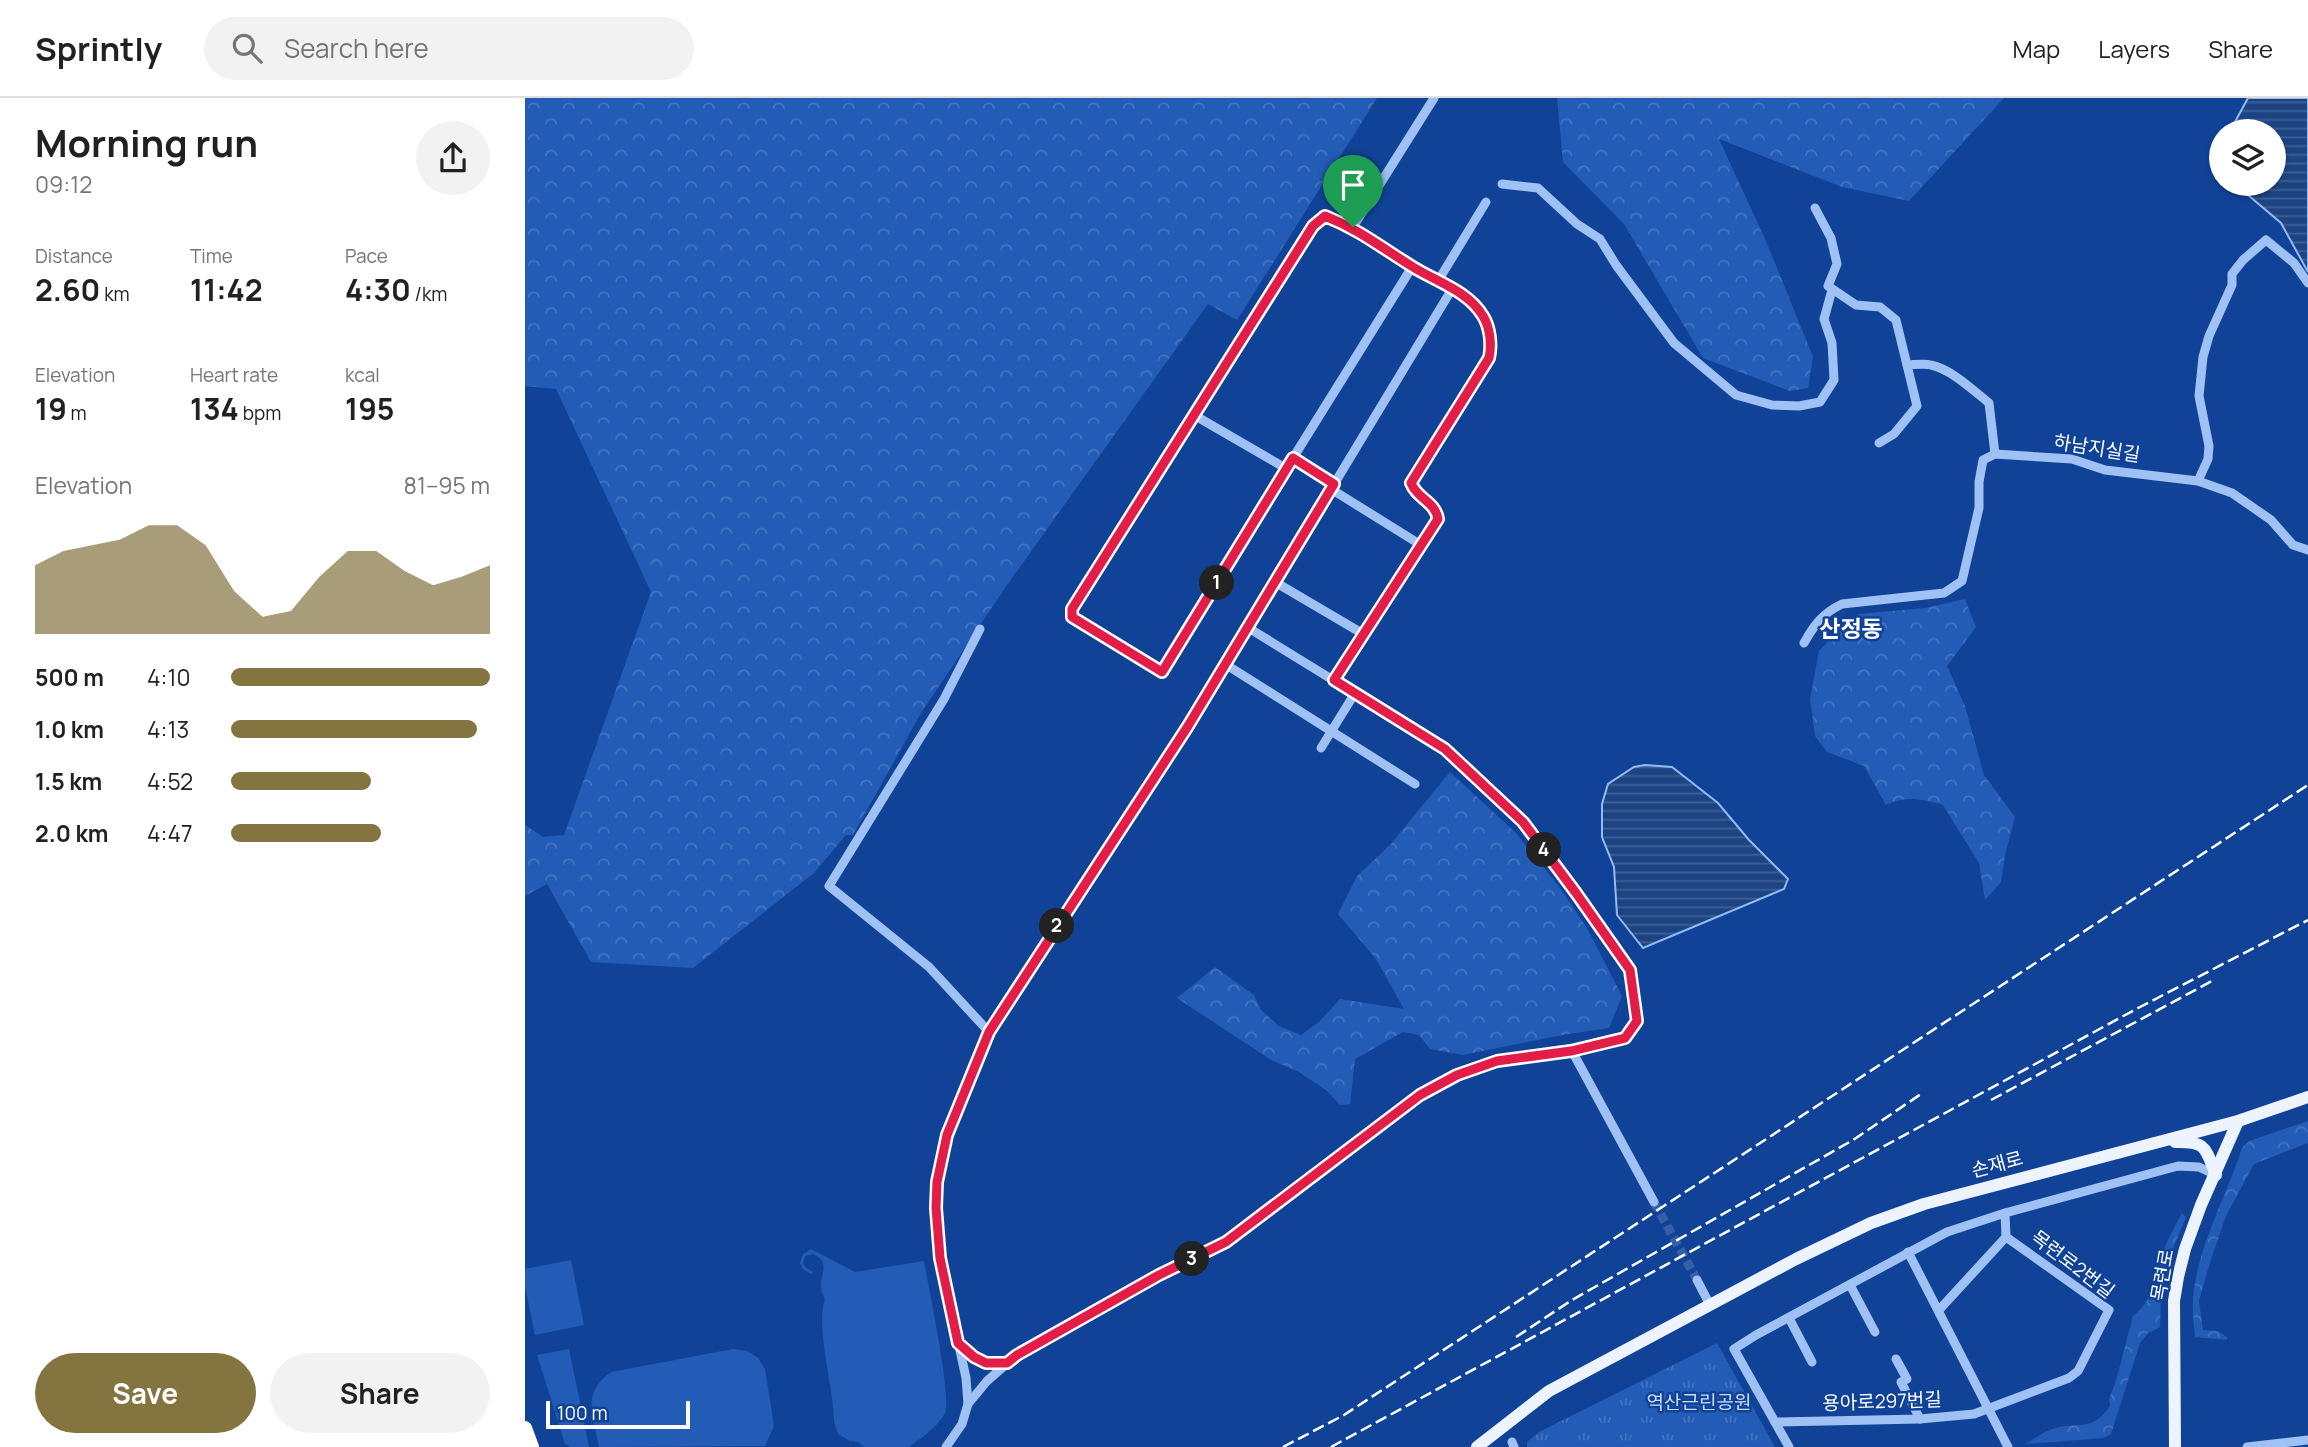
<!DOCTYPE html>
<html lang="en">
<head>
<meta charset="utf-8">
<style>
  body { margin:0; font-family:Manrope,"Noto Sans KR",sans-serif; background:#f2f2f2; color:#202124; height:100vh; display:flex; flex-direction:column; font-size:26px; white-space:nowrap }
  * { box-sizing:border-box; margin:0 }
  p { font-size:23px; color:#757577 }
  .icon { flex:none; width:38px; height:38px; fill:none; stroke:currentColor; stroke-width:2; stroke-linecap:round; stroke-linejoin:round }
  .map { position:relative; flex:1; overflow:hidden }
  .side { display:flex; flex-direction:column; background:#fff; width:525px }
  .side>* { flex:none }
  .tools { position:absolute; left:1684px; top:21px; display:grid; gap:14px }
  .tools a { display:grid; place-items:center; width:77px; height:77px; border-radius:50%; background:#fff; box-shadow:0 2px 5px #0004; font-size:35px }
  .scale { position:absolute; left:21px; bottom:18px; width:144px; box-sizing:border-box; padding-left:7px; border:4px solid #fff; border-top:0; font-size:19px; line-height:24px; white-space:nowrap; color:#fff; -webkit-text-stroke:5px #104397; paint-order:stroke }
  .pin { position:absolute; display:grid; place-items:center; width:60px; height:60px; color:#fff; margin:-72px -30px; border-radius:50% 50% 50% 0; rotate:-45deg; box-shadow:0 0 7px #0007 }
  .pin .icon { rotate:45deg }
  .km { position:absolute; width:35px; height:35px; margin:-18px; border-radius:50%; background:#222; color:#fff; font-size:19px; line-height:35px; text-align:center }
  .round { display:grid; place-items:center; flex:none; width:74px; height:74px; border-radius:37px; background:#f2f2f2 }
  .headline { display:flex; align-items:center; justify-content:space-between; height:119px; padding:0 35px }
  h1 { font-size:38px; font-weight:700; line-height:52px }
  .stats { display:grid; grid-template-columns:repeat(3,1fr); gap:10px; height:119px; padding:7px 35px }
  .stats div { display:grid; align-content:center }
  .stats b { font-size:30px; font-weight:700 }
  .stats small { font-size:19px; font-weight:400 }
  .stats p { font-size:19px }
  .chart { height:196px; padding:14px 35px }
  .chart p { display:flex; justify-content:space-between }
  .chart svg { width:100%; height:126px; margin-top:7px; fill:#847540; opacity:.7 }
  .primary-button { display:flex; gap:14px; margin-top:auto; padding:14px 35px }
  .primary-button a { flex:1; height:80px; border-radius:42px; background:#847540; color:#fff; font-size:28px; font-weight:700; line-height:80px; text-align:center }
  .primary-button a+a { background:#f2f2f2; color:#202124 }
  ul { padding:0 35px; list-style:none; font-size:23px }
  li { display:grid; grid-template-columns:112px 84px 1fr; align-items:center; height:52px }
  li i { height:18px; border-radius:9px; background:#847540 }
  header { display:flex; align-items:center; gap:42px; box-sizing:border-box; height:98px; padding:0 35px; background:#fff; border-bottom:2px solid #e0e0e0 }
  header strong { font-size:33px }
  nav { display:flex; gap:38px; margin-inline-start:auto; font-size:24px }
  .search { width:490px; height:63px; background:#f2f2f2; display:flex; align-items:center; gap:18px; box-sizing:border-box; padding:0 24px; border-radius:38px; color:#757577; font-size:26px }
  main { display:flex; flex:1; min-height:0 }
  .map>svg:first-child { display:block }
  .forest { fill:url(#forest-crowns) }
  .park { fill:url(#park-tufts) }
  .garden { fill:#235cb6 }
  .water { fill:url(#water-rules); stroke:#91bbf7; stroke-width:2 }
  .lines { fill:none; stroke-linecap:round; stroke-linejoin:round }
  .minor-tunnel { stroke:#345fa7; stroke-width:9; stroke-dasharray:9 4.5; stroke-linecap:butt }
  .minor { stroke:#a0c1f4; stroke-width:9 }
  .major { stroke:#edf3ff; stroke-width:12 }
  .highway { stroke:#fff; stroke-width:14 }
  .rail { stroke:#fff; stroke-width:2.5; stroke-dasharray:12 5; stroke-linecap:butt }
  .route-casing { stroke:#fff; stroke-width:14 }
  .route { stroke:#e11d48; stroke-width:9 }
  .labels { text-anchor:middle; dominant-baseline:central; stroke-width:5; stroke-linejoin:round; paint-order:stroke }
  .street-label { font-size:19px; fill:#fff; stroke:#104397 }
  .park-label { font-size:19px; fill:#c8ddfe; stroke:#104397 }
  .quarter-label { font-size:23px; font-weight:bold; fill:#fff; stroke:#104397 }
</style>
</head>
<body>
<header>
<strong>Sprintly</strong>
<div class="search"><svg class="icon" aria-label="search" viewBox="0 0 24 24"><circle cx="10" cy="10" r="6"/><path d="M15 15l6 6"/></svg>Search here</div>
<nav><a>Map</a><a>Layers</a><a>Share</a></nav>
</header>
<main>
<section class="side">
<div class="headline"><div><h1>Morning run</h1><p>09:12</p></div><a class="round"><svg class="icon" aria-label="share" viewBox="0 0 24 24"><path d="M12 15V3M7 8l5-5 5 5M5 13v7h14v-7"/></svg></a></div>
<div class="stats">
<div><p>Distance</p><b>2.60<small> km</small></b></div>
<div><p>Time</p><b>11:42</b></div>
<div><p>Pace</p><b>4:30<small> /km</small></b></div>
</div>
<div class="stats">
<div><p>Elevation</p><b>19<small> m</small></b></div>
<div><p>Heart rate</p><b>134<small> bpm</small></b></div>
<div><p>kcal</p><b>195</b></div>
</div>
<div class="chart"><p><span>Elevation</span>81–95 m</p>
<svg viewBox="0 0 160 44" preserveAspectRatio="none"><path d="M0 44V20L10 15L20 13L30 11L40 6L50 6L60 13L70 29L80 38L90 36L100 24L110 15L120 15L130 22L140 27L150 24L160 20V44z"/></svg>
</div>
<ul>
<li><b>500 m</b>4:10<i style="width:100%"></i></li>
<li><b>1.0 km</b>4:13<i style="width:95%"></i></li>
<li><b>1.5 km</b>4:52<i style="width:54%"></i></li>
<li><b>2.0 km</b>4:47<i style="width:58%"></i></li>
</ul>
<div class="primary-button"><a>Save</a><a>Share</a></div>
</section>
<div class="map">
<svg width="1783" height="1349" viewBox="0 0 1783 1349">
  <defs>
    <pattern id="forest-crowns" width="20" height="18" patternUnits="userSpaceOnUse" patternTransform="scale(1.75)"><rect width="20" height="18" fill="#235cb6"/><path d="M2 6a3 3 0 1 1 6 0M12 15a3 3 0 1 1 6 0" fill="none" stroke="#4474c1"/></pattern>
    <pattern id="park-tufts" width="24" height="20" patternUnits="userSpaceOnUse" patternTransform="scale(1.75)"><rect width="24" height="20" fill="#235cb6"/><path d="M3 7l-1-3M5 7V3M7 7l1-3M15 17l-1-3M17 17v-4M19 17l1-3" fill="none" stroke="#4474c1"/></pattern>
    <pattern id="water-rules" width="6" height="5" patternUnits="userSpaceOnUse" patternTransform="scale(1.75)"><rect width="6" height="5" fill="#1d4482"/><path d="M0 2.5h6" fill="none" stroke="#3f6095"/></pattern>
  </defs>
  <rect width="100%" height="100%" fill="#104397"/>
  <g class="forest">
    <polygon points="0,0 852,0 712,222 683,206 482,487 396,615 328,737 321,737 289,775 168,870 66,864 22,786 0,798 0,727 18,739 39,737 126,494 31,291 0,288"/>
    <polygon points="1032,0 1479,0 1384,103 1317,89 1194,41 1241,143 1288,259 1283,290 1265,293 1178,260 1099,126 1038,64"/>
    <path d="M 1440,501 L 1451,529 L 1422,568 L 1440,608 L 1459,677 L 1490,719 L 1480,757 L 1476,784 L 1460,802 L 1454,765 L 1418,707 C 1397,701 1382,697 1361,707 L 1339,668 L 1302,654 L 1290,638 L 1285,601 L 1294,553 L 1319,527 L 1334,516 L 1400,510 Z"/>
    <polygon points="925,674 990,734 1032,786 1062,830 1097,898 1084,930 1037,937 938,957 905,951 894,937 878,934 830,961 825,1006 815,1007 802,993 774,974 746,962 652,900 690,869 729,897 736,912 754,928 776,937 794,924 815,901 879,911 851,861 813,816 832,778 865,747"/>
    <path d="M 1783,1023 L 1783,1045 L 1729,1066 L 1701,1118 L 1686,1161 L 1674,1203 L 1678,1232 L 1693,1233 L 1703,1240 L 1701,1242 L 1670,1239 C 1669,1226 1667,1213 1668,1201 C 1672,1148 1701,1100 1717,1050 L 1724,1043 Z"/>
    <path d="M 1657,1115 L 1661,1119 L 1649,1148 L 1641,1176 L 1636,1199 L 1635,1229 L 1623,1235 L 1615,1245 L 1586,1336 L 1579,1340 L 1500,1346 C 1508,1342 1516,1335 1525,1332 C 1551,1321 1565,1337 1585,1308 L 1584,1301 L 1591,1283 L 1608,1218 C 1631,1201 1631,1174 1640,1149 C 1645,1137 1651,1126 1657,1115 Z"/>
  </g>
  <polygon class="park" points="1192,1245 1250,1349 1002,1349 1002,1344 1014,1334"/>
  <g class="garden">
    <path d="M 286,1151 L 330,1174 L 399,1163 C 403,1187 427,1299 420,1315 C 413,1329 396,1340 384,1349 L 339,1349 L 333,1344 L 325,1343 L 313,1336 L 309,1323 C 309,1290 290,1230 300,1201 C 287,1182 311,1166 288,1156 L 280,1158 L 278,1165 L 280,1169 L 288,1174 L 286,1176 L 278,1171 L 275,1165 L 278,1156 Z"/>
    <polygon points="46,1162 59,1227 10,1237 0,1189 0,1171"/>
    <polygon points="44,1251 64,1349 46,1349 40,1346 12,1257"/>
    <path d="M 208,1251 L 222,1253 L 233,1260 L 240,1271 L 249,1328 L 240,1348 L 74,1349 C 68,1317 56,1296 86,1274 Z"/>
  </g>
  <g class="water">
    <polygon points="1723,0 1783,0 1783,174 1756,125 1710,86 1748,86 1748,33 1705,33"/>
    <polygon points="1120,667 1147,669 1193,705 1224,742 1263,781 1259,791 1118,850 1092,817 1089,769 1077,739 1077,706 1083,686 1109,669"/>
  </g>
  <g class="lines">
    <polyline class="minor-tunnel" points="1129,1104 1172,1182"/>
    <g class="minor">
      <polyline points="977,86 1013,90 1052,126 1075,141 1091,167 1149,245 1211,297 1247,307 1274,308 1295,304 1309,282 1307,245 1299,221 1307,192"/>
      <polyline points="1290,110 1306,140 1312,166 1303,188 1331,207 1355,209 1371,222 1392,308 1369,336 1354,345"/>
      <polyline points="828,129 909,0"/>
      <polyline points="913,183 961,104"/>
      <path d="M 1382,267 C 1389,267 1399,265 1406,267 C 1426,271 1449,293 1464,305 L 1470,356"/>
      <polyline points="669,317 762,371"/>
      <polyline points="768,360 887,169"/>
      <polyline points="1673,383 1683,361 1684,348 1674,298 1678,259 1684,238 1707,187 1707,176 1718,162 1741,142 1769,165 1783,185"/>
      <path d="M 809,386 L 768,360 L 637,574 L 547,519 L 547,511 L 788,128 L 800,118 C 834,131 857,151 888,169 C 912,184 943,193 958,218 C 965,229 967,247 964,260 L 886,385 C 892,401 910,403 913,421 L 809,582"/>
      <polyline points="806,391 896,447"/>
      <polyline points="750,484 840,537"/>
      <polyline points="455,531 419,601 304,788 404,869 464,934"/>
      <path d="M 1279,545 C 1289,527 1298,515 1317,506 L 1419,495 L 1437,483 L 1454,410 L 1454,384 L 1458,362 L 1470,356 L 1547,361 L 1580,372 L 1673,383 L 1707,395 L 1746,422 L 1768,447 L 1783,452"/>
      <polyline points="700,566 890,686"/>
      <polyline points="796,650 830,595"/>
      <polyline points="1047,953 1129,1104"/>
      <polyline points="1480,1115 1481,1139"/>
      <polyline points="1383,1154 1483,1349"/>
      <polyline points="1172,1182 1185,1207"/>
      <polyline points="1325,1187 1350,1234"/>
      <polyline points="1414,1212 1481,1139"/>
      <polyline points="1264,1220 1287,1264"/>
      <polyline points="434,1246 455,1263 482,1265"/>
      <polyline points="1371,1261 1382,1281 1376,1284 1395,1321"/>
      <polyline points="443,1306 462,1283 492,1257 634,1177 701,1144 895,997 932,977 972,963 1047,953 1100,940 1112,923 1105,872 1051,795 998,724 920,651 722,529"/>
      <polyline points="1250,1324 1395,1321 1449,1316 1544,1280 1553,1273 1584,1212 1481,1139"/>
      <polyline points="987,1344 989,1349"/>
      <polyline points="421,1349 437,1326 443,1306 441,1280 415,1160 411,1110 413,1085 422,1037 464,934 663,628 927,191"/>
      <polyline points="1264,1349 1209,1251 1231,1237 1422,1134 1480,1115 1653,1068 1674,1069 1691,1077"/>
      <polyline points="1722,1349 1783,1342"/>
    </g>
    <g class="major">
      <path d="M 1650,1044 C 1682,1043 1680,1050 1691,1077"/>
      <polyline points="952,1349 1024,1293 1271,1161 1346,1125 1399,1106 1713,1023 1783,999"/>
      <polyline points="1650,1349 1649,1203 1653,1179 1660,1151 1676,1107 1713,1023"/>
    </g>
    <polyline class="highway" points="0,1330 7,1349"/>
    <g class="rail">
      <polyline points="1466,1002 1687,883"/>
      <polyline points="991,1239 1047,1202 1328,1042 1396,996"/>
      <polyline points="758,1349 819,1317 1783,687"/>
      <polyline points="806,1349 1615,909 1783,822"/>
    </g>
  </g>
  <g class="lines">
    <defs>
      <path id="route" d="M 800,118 C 835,132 857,150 888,169 C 912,184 943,193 958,218 C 965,229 967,247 964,260 L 886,385 C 892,401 910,403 913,421 L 809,582 L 920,651 L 998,724 L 1051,795 L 1105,872 L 1112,923 L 1100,940 L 1046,953 L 972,963 L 932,977 L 895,997 L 701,1144 L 634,1177 L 492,1257 L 482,1265 L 461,1265 L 449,1259 L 433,1245 L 415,1160 L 411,1110 L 412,1084 L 422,1037 L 464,934 L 663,628 L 809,386 L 768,360 L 637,574 L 547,519 L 547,511 L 788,128 Z"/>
    </defs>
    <use href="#route" class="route-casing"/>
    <use href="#route" class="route"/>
  </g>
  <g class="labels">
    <g class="street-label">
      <text transform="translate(1572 350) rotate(9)">하남지실길</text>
      <text transform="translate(1472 1066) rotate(-15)">손재로</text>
      <text transform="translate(1548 1166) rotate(37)">목련로2번길</text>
      <text transform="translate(1637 1177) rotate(-80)">목련로</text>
      <text transform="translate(1357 1303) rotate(-2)">용아로297번길</text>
    </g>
    <g class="park-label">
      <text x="1174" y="1304">역산근린공원</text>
    </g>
    <g class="quarter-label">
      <text x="1326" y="530">산정동</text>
    </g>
  </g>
</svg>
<div class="tools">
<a><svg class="icon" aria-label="layers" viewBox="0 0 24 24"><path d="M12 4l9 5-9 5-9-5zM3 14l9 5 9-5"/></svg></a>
</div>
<div class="scale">100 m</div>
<div class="pin" style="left:828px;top:129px;background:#1e9e55"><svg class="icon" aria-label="arrive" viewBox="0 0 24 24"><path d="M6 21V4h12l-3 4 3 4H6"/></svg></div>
<b class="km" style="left:692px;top:485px">1</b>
<b class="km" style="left:532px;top:828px">2</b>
<b class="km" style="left:667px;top:1161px">3</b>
<b class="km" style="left:1019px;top:752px">4</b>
</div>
</main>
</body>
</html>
